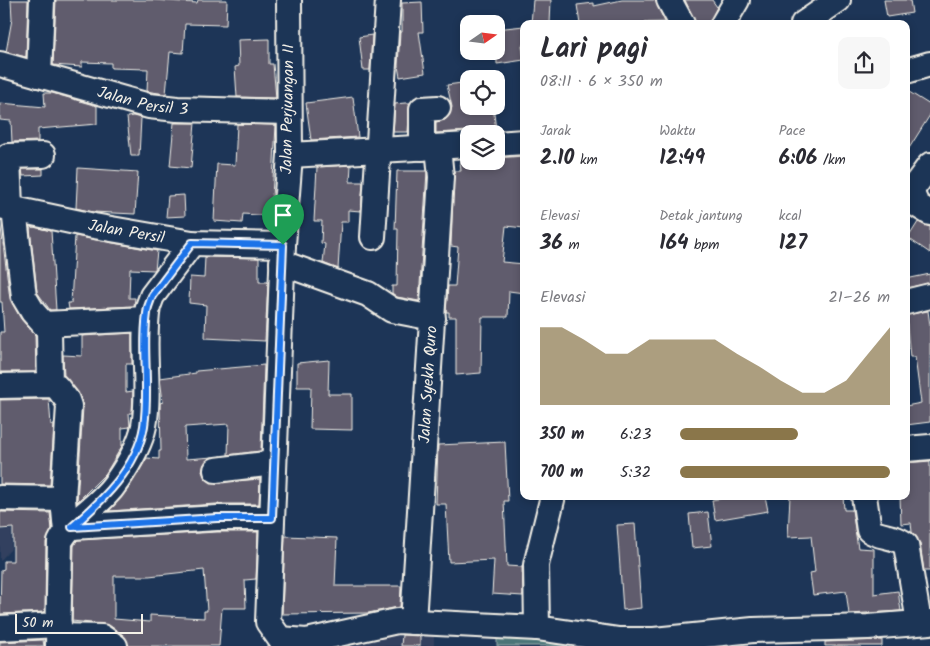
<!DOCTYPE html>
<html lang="id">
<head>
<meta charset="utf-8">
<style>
  body { margin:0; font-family:Kalam,sans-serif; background:#f7f7f7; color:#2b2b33; height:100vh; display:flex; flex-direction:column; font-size:19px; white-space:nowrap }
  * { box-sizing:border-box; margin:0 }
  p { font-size:16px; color:#7c7c81 }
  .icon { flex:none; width:28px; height:28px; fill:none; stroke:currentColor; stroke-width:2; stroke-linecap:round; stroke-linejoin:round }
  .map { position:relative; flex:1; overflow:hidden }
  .sheet { position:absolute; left:520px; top:20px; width:390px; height:480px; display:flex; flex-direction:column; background:#fff; border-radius:10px; box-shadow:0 2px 8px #0003 }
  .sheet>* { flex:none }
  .needle { width:32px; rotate:76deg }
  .fabs { position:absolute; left:460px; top:15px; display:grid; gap:10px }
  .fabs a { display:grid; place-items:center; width:45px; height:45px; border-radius:10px; background:#fff; box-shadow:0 2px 8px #0003; font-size:25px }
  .scale { position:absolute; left:15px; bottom:12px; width:128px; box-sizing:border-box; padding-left:5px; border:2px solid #f4f1e8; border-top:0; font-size:14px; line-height:18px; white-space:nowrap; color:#f4f1e8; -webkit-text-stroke:4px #1d3557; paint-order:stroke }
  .pin { position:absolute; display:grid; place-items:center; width:42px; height:42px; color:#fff; margin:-51px -21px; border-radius:50% 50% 50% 0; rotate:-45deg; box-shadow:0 0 5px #0007 }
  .pin .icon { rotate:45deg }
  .round { display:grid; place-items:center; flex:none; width:52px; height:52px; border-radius:10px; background:#f7f7f7 }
  .headline { display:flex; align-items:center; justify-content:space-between; height:85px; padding:0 20px }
  h1 { font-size:28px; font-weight:700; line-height:38px }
  .figures { display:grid; grid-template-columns:repeat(3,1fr); gap:8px; height:85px; padding:5px 20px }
  .figures div { display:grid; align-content:center }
  .figures b { font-size:21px; font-weight:700 }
  .figures small { font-size:14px; font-weight:400 }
  .figures p { font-size:14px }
  .chart { height:140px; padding:10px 20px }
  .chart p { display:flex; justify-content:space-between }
  .chart svg { width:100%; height:90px; margin-top:5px; fill:#8a764a; opacity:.7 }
  ul { padding:0 20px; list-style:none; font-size:16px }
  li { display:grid; grid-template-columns:80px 60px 1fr; align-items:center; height:38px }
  li i { height:12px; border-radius:6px; background:#8a764a }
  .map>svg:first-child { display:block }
  .built { fill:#31415e }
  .green { fill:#4b7478; stroke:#a0b2b0 }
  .building { fill:#605c6d; stroke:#f4f1e8; fill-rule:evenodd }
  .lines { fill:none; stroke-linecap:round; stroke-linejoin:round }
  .minor-casing { stroke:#f4f1e8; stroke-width:28 }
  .minor { stroke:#1d3557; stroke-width:24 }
  .route-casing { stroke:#fff; stroke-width:10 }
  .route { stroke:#1a73e8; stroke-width:6 }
  .labels { text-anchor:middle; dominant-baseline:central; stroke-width:4; stroke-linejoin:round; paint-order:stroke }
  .street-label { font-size:16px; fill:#f4f1e8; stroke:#1d3557 }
</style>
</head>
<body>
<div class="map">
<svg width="930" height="646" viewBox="0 0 930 646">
  <rect width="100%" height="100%" fill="#1d3557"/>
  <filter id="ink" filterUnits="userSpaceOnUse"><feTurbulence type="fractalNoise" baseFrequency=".02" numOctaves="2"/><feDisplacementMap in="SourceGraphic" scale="10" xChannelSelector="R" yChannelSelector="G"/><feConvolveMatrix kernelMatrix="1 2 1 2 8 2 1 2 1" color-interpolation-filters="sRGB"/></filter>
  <g filter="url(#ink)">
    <g class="built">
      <polygon points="12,529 11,549 0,561 0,530"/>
      <polygon points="389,629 434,631 434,646 312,646"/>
    </g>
    <polygon class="green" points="497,634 590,646 497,646"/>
    <g class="building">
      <polygon points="11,0 28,0 26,57 6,52 12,19"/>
      <polygon points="56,0 152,0 197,3 198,0 227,0 226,25 185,24 183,53 170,52 166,94 152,92 147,91 148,69 111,68 111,63 82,62 82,67 53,65"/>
      <polygon points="533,0 551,0 550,24 531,24"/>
      <polygon points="622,0 655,0 665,22 580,24 577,5 594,3 594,6"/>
      <polygon points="685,0 712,0 717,7 709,24 696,24"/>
      <polygon points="884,0 910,0 912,13 887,17"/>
      <polygon points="422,2 423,32 419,32 425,73 400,77 398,66 400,32 402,32 402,3"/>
      <polygon points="524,26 524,45 522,45 524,60 497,64 496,29"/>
      <polygon points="372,35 370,70 363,70 359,37"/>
      <polygon points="269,39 269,64 273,64 276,98 237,97 235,67 239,66 238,40"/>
      <polygon points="469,82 469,109 493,106 496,130 477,134 468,131 436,133 436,122 445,120 450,114 452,107 447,85"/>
      <polygon points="906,90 930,105 930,115 906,153"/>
      <polygon points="44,93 52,93 97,106 97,124 38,129 38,141 12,142 11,121 0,120 0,103 45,107"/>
      <polygon points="353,97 358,137 311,140 306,103"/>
      <polygon points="405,103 410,103 408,132 393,132 395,104"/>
      <polygon points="133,116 141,118 139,156 131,156 127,117"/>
      <polygon points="174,123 195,123 191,168 170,166"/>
      <polygon points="237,124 276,125 271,216 243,214 242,223 214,221 217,164 235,165"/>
      <polygon points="524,156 524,228 506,226 502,262 524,264 524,293 509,291 508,317 482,317 481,373 456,375 456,317 449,317 449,312 446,312 448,286 455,286 458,247 451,246 454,171 461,171 460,161 496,161 496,158"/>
      <polygon points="351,165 350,182 363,182 361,211 348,210 348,222 341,222 338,269 323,263 325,244 321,243 322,221 314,221 317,167"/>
      <polygon points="78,168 138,172 135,214 93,212 76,208"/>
      <polygon points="22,169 43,169 43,175 23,176"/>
      <polygon points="397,171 427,171 419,301 397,297 392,293 392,286 397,286 398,229 395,229"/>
      <polygon points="184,195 185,216 166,217 168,196"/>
      <polygon points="0,220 10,299 21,319 35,335 36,372 0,372 0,332 4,332 2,302 0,302"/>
      <polygon points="918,222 930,227 930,253 908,238"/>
      <polygon points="34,227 51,231 56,310 50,310 37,292 30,228"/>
      <polygon points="75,236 157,251 155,270 130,269 129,298 135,298 134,306 69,309 68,303 71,303"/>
      <polygon points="205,257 259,258 259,282 268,282 265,341 205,338 206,305 189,303 190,277 204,278"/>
      <polygon points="930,274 930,283 906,288 906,279"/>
      <polygon points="928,311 930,325 930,422 906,425 906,406 921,403 915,357 910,357 906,315"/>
      <polygon points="132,333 132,364 126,364 126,392 133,391 132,413 129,413 130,427 122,428 122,446 106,473 77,502 83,407 78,392 64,376 63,355 82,356 82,336"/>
      <polygon points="329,360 328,394 352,394 352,430 310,429 311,387 297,387 297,363"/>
      <polygon points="264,365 261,451 228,455 229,424 185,427 186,459 213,457 204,464 202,471 205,478 211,483 260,479 259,504 216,504 109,511 128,489 147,458 159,459 159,451 161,451 160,403 163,402 160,378 196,373 196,371"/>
      <polygon points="49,399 51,425 54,425 50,485 0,484 0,400"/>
      <polygon points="505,442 508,501 504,501 507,566 522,567 523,596 492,594 494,560 449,562 446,504 436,504 438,445"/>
      <polygon points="930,461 930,571 924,571 920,543 912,532 911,523 901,524 900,496 906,496 906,463"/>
      <polygon points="736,496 765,496 768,511 715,520 712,500"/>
      <polygon points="790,496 843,496 844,510 852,510 858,548 874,549 874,594 898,591 901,611 849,614 846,591 813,595 810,573 815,572 811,536 788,537"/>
      <polygon points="0,512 50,513 52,529 46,542 45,612 0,614 1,570 4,569 4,561 13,561 13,528 0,529"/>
      <polygon points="708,512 712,546 692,548 689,514"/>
      <polygon points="635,524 641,608 623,610 617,525"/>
      <path d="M 217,532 L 258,532 L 256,579 L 245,580 L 246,608 L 222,608 L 219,646 L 129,646 L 123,635 L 109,625 L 72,621 L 74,546 L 77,540 ZM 204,570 L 207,611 L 204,611 L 204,618 L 150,615 L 150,622 L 114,619 L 114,576 L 149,576 Z"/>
      <polygon points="285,536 337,538 335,586 401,586 400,607 368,613 282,614"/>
      <polygon points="402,635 420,636 420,646 401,646"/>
      <polygon points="43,640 44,646 0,646 0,642"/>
      <polygon points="882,640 882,646 825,646 825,642"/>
    </g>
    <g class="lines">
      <defs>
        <g id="minor">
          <polyline points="289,0 290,155 283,245 268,622 280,639 307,641 397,621 537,628 619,640 654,640 753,630 868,627 930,622"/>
          <polyline points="669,0 682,24"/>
          <polyline points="723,24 737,0"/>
          <polyline points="803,24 838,0"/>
          <path id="s1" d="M 0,64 L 149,106 L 177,109 L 289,112"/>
          <polyline points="906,71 930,64"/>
          <polyline points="39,75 42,0"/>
          <polyline points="496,144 524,142"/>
          <polyline points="422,148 422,109 438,108"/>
          <polyline points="290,155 469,145"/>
          <polyline points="906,188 911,191 917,205 930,213"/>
          <polyline points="911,191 930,165"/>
          <path id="s2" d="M 0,206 L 94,226 L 192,243 L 283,245"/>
          <polyline points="10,208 8,156 43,155"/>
          <polyline points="14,209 24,297 33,312 49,330 50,385"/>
          <polyline points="373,237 388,0"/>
          <polyline points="282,263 368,294 392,310 433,318"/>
          <polyline points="906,302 930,296"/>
          <polyline points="44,324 146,319"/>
          <polyline points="0,386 50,385 57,387 67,400 69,406 63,499 66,532"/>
          <polyline points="906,449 930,447"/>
          <polyline points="216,470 274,463"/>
          <path d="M 864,496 L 869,530 C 880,538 896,535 906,545 L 919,622"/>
          <polyline points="0,498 63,499"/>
          <polyline points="72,527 217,518 272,518"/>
          <path id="s3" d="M 413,622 L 441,177 L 438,147"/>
          <polyline points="0,628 59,625"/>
          <polyline points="537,628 536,565 553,496"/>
          <polyline points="59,636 102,637 115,646"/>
          <path d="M 58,646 L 60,542 C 72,518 102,505 117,481 C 128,465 140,446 144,426 C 151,387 141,346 148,307 L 152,296 L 192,243"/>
        </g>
      </defs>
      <use href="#minor" class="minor-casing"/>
      <use href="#minor" class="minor"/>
    </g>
  </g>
  <g class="lines" filter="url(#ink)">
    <defs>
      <path id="route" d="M 192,243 L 283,245 L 272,518 L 217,518 L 72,527 C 103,500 137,468 144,426 C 150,387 141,346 148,307 L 152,296 Z"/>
    </defs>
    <use href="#route" class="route-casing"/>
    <use href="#route" class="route"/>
  </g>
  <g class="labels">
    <g class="street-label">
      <text stroke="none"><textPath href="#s1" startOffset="148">Jalan Persil 3</textPath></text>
      <text transform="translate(288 109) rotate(-89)">Jalan Perjuangan II</text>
      <text stroke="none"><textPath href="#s2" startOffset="129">Jalan Persil</textPath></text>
      <text stroke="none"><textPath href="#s3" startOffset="238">Jalan Syekh Quro</textPath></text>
    </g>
  </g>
</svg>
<div class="fabs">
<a><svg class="needle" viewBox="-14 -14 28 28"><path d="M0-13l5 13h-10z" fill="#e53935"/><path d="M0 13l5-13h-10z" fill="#7c7c81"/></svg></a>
<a><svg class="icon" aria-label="locate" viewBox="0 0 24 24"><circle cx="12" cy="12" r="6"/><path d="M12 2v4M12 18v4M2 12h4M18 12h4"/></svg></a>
<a><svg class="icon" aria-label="layers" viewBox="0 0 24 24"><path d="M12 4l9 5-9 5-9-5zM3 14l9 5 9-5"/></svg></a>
</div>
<div class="scale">50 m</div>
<div class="pin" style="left:283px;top:245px;background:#1e9e55"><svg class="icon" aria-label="arrive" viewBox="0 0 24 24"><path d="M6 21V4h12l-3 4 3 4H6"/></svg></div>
<section class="sheet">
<div class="headline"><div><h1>Lari pagi</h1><p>08:11 · 6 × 350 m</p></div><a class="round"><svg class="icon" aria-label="share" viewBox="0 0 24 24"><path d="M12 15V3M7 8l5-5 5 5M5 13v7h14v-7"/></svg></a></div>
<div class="figures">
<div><p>Jarak</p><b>2.10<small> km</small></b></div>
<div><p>Waktu</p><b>12:49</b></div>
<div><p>Pace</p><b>6:06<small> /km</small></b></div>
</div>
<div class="figures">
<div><p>Elevasi</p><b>36<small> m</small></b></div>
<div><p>Detak jantung</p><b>164<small> bpm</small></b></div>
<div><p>kcal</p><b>127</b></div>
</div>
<div class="chart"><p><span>Elevasi</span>21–26 m</p>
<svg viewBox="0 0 160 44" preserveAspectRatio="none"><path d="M0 44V6L10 6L20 12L30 19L40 19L50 12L60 12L70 12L80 12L90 19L100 25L110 32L120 38L130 38L140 32L150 19L160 6V44z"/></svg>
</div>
<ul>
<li><b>350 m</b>6:23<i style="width:56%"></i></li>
<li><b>700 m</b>5:32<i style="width:100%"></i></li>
</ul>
</section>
</div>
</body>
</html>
